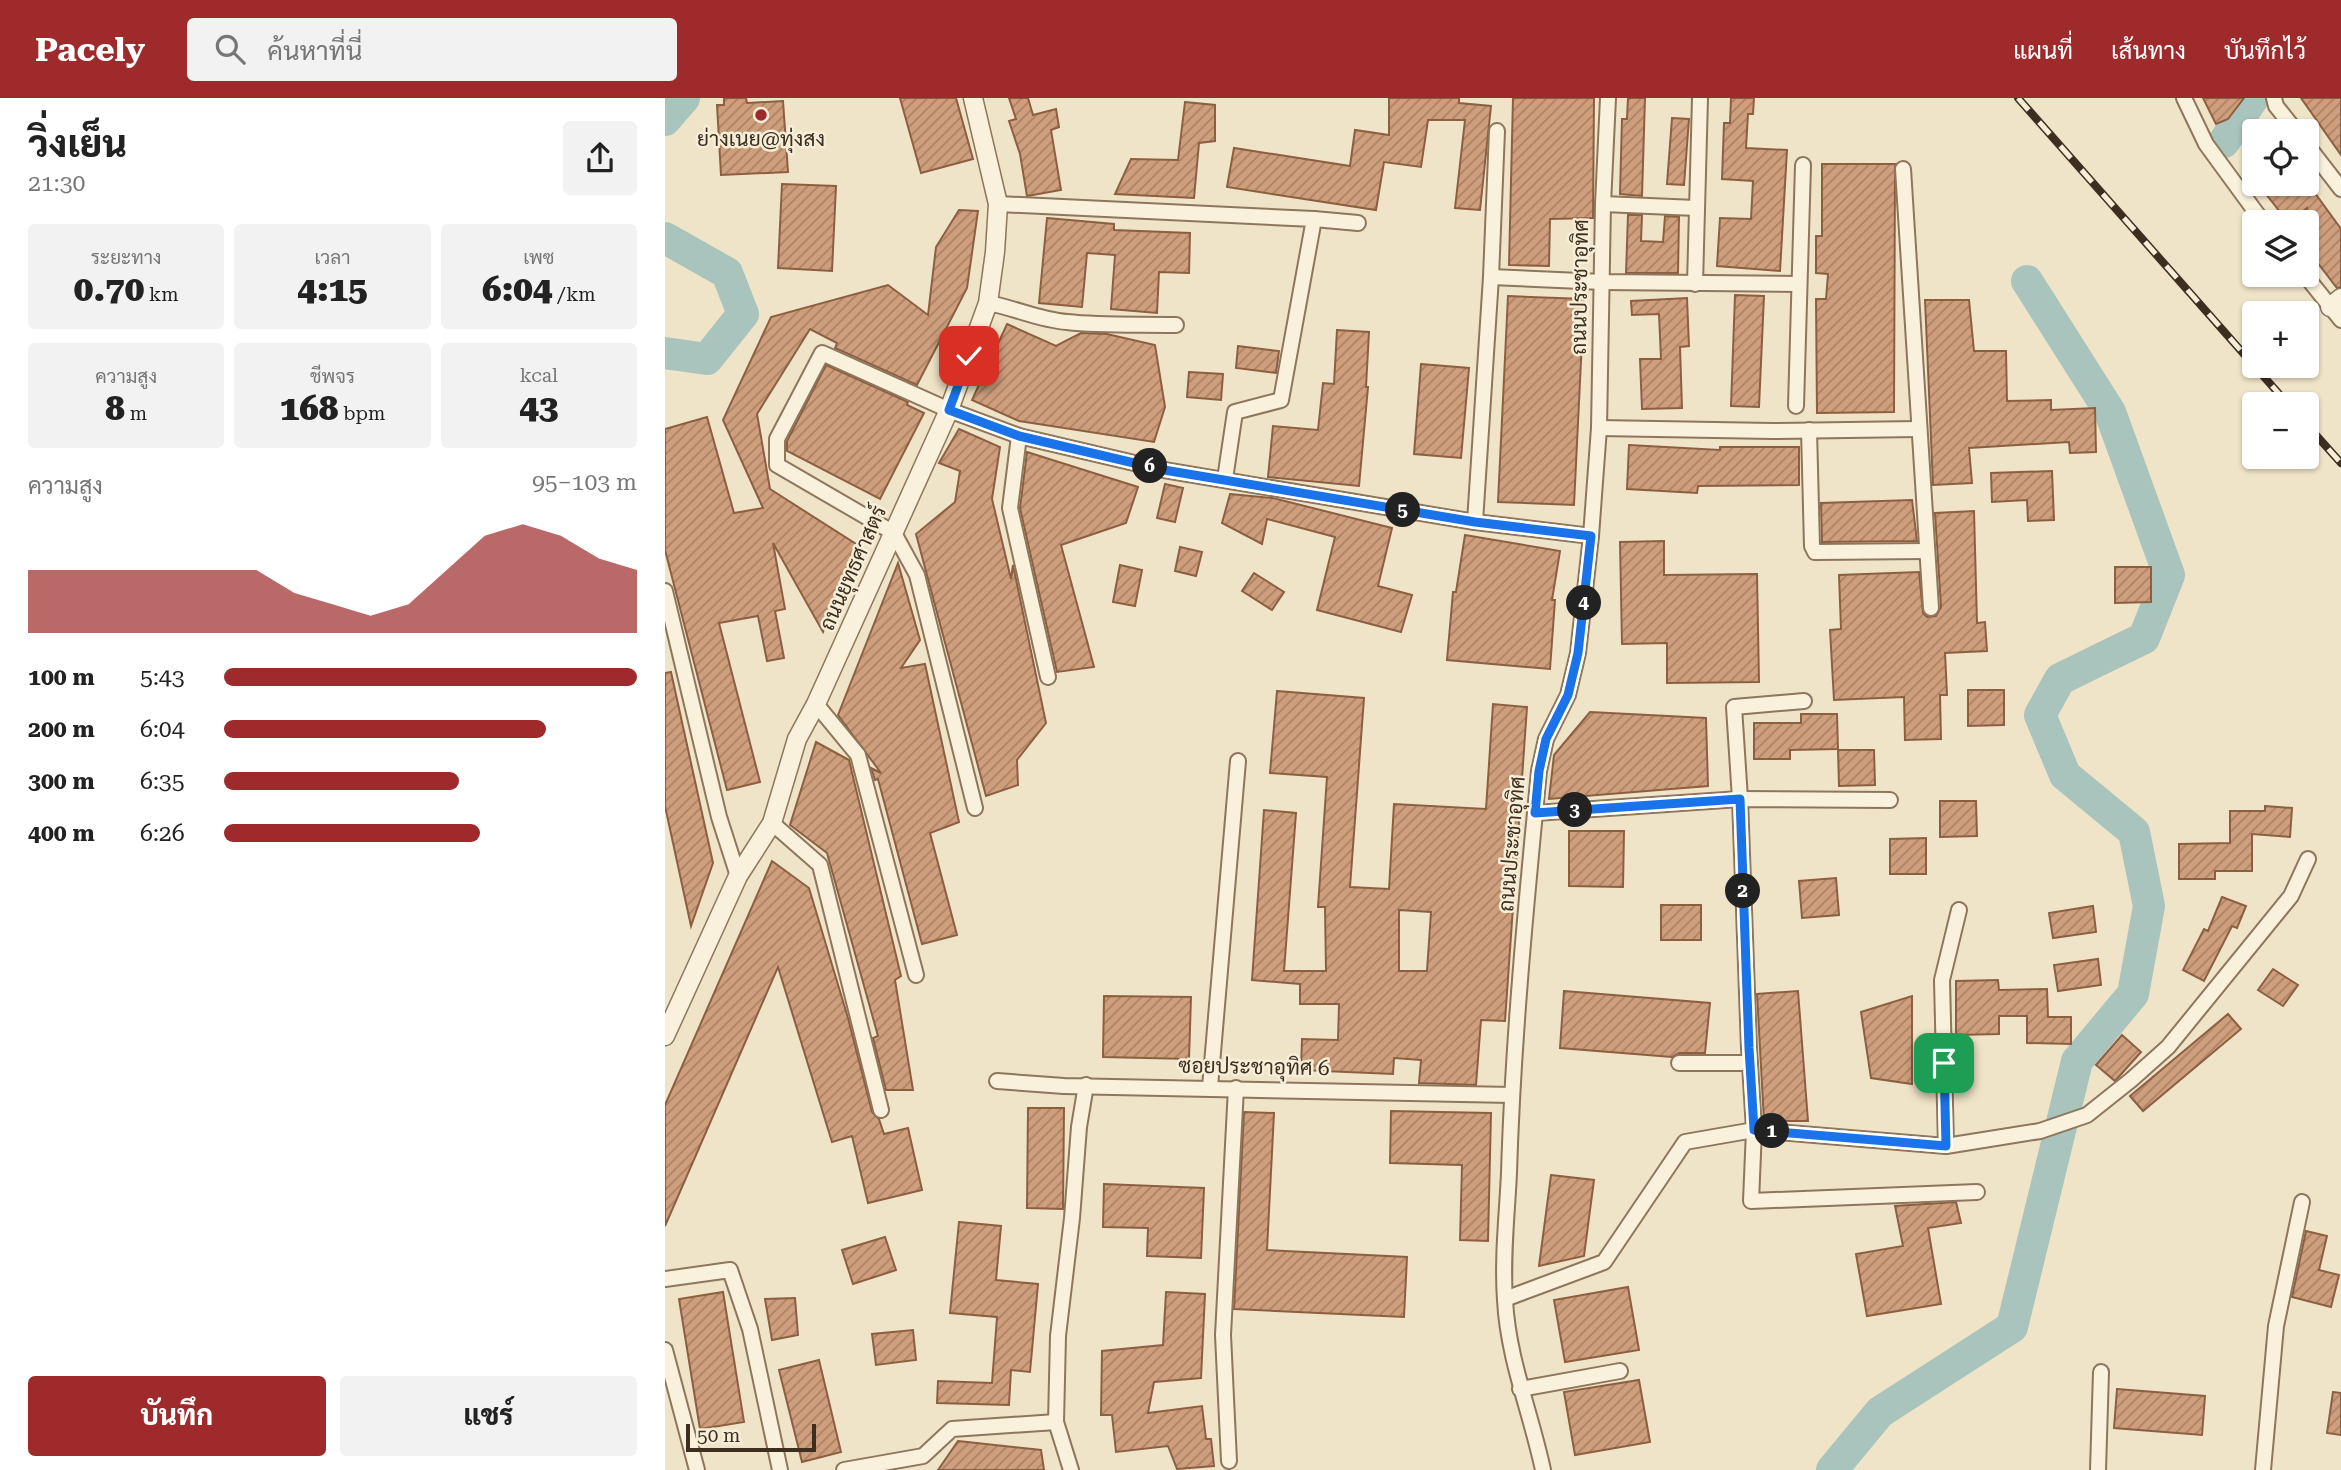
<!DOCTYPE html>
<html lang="th">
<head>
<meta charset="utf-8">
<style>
  body { margin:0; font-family:"Roboto Serif",Sarabun,serif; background:#f2f2f2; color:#222; height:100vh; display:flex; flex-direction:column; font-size:26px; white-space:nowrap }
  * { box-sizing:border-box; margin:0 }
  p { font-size:23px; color:#767676 }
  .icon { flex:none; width:38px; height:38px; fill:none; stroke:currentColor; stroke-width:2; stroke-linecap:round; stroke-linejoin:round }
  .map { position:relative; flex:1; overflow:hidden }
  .side { display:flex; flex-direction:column; background:#fff; width:665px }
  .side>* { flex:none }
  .tools { position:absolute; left:1577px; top:21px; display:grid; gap:14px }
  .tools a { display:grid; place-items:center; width:77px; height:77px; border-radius:7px; background:#fff; box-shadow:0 2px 5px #0004; font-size:35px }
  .scale { position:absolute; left:21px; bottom:18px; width:130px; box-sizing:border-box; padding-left:7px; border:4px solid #3d2e20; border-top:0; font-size:19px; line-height:24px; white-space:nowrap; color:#3d2e20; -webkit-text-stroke:5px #f7eed8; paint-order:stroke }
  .pin { position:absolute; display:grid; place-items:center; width:60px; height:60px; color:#fff; margin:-30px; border-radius:14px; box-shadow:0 4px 10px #0006 }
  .km { position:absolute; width:35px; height:35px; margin:-18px; border-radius:50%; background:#222; color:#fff; font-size:19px; line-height:35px; text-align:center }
  .round { display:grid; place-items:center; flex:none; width:74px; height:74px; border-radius:7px; background:#f2f2f2 }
  .overview { display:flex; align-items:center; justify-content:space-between; height:119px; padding:0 28px }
  h1 { font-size:38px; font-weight:800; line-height:52px }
  .figures { display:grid; grid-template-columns:repeat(3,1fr); gap:10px; height:119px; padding:7px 28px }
  .figures div { display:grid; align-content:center; border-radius:7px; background:#f2f2f2; text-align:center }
  .figures b { font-size:35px; font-weight:800 }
  .figures small { font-size:19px; font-weight:400 }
  .figures p { font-size:19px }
  .chart { height:196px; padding:14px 28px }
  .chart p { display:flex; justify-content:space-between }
  .chart svg { width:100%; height:126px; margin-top:7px; fill:#9e2a2b; opacity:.7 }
  .cta { display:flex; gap:14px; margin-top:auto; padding:14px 28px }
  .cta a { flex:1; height:80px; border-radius:7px; background:#9e2a2b; color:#fff; font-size:28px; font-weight:800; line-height:80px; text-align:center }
  .cta a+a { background:#f2f2f2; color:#222 }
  ul { padding:0 28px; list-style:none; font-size:23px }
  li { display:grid; grid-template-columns:112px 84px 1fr; align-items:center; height:52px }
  li i { height:18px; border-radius:9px; background:#9e2a2b }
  header { display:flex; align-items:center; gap:42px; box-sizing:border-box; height:98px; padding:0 35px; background:#9e2a2b; color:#fff }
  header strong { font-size:33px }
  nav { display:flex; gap:38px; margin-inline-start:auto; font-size:24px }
  .search { width:490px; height:63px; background:#f2f2f2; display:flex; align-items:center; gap:18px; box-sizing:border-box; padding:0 24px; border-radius:7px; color:#767676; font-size:26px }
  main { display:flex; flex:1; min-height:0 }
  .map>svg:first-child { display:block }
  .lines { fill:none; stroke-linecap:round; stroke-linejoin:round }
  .river { stroke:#a9c4bc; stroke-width:32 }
  .building { fill:url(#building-hatch); stroke:#8d5f41; stroke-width:2; fill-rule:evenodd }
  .minor-casing { stroke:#8d765c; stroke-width:18 }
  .tertiary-casing { stroke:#8d765c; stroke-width:21 }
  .minor { stroke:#faf1dc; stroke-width:14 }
  .tertiary { stroke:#faf1dc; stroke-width:18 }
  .rail-casing { stroke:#3d2e20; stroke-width:8 }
  .rail { stroke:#f7eed8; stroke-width:5; stroke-dasharray:16; stroke-linecap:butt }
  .route-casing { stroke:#fff; stroke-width:14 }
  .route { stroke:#1a73e8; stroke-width:9 }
  .poi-dot { fill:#9e2a2b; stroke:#f7eed8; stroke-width:2.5 }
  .labels { text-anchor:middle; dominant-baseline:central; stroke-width:5; stroke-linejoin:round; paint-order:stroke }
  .poi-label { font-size:21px; fill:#3d2e20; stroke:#f7eed8 }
  .street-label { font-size:21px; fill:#3d2e20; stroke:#f7eed8 }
</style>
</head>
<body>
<header>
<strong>Pacely</strong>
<div class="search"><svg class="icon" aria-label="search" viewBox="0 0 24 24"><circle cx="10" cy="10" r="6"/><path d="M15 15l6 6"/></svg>ค้นหาที่นี่</div>
<nav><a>แผนที่</a><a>เส้นทาง</a><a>บันทึกไว้</a></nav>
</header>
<main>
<section class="side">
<div class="overview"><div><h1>วิ่งเย็น</h1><p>21:30</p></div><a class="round"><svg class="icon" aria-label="share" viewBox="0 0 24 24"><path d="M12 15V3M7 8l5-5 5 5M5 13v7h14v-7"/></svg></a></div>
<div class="figures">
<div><p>ระยะทาง</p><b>0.70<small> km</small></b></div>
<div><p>เวลา</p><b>4:15</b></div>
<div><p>เพซ</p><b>6:04<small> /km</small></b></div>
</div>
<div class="figures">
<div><p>ความสูง</p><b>8<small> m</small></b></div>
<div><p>ชีพจร</p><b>168<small> bpm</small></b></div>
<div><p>kcal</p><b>43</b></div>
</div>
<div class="chart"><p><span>ความสูง</span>95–103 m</p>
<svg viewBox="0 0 160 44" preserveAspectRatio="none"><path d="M0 44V22L10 22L20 22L30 22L40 22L50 22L60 22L70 30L80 34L90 38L100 34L110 22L120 10L130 6L140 10L150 18L160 22V44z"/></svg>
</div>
<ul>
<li><b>100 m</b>5:43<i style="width:100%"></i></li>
<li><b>200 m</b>6:04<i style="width:78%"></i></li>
<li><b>300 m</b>6:35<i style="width:57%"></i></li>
<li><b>400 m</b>6:26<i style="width:62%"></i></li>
</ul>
<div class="cta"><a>บันทึก</a><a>แชร์</a></div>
</section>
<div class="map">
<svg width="1676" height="1372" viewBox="0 0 1676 1372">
  <defs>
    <pattern id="building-hatch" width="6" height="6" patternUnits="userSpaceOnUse" patternTransform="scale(1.75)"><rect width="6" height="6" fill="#cf9f7d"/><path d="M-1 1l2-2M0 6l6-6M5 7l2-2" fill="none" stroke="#a98266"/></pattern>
  </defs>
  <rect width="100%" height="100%" fill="#f0e4c8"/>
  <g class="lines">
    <g class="river">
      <polyline points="0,22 19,0"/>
      <polyline points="1559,44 1588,0"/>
      <polyline points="0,140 62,175 78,216 42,261 0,255"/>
      <polyline points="1167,1372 1215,1314 1347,1229 1412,963 1468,896 1484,808 1469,734 1400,677 1375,617 1395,581 1479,540 1504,477 1445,314 1362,183"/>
    </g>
  </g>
  <g class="building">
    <polygon points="59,0 81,0 82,5 118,3 123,74 56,77 52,7 59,7"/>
    <polygon points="235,0 291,0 308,61 256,75"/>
    <polygon points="344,0 363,0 368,17 391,11 394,29 386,32 396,92 362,98 355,56 344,23 351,21"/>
    <polygon points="724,0 794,0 794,5 826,8 815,112 790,110 800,22 763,22 756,69 719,64 711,112 562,89 569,50 685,68 690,32 724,37"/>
    <polygon points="848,0 929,0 928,120 885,121 884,168 844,167"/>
    <polygon points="963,0 980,0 977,98 955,96 957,21 962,21"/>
    <polygon points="1066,0 1089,0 1088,16 1083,16 1081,50 1122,52 1115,173 1052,168 1055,120 1086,121 1088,83 1057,81 1059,25 1065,25"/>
    <polygon points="1538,0 1579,0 1563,21 1551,26"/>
    <polygon points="1636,0 1676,0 1676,57"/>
    <polygon points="520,4 550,7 550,43 534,45 529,100 450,96 466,61 513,62"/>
    <polygon points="1007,20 1024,21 1019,87 1002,86"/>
    <polygon points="1157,66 1230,66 1229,314 1152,315 1151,201 1161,201 1163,176 1151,175 1151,138 1157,138"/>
    <polygon points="1642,84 1676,131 1676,189 1672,190 1642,151 1642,110 1623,124 1593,86"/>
    <polygon points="117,86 171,88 167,173 113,170"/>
    <polygon points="294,112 313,113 302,190 252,287 170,250 172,245 145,231 92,316 105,391 191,446 158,534 108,445 120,511 110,513 119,560 102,563 93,518 54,525 95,684 62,692 0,452 0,331 42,319 69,415 98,410 58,322 106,219 223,187 263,217 271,149"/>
    <polygon points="963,117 977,117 976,143 998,144 1000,118 1014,119 1013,175 961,175"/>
    <polygon points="382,120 449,126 449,132 525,135 524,175 494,174 492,215 446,211 450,157 422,155 417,209 374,205"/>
    <polygon points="1070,197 1099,198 1094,309 1066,308"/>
    <polygon points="843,198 919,201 909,407 833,404"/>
    <polygon points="1022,200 1024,248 1015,249 1017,310 977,311 975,261 996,261 994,216 967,217 966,203"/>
    <polygon points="1260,202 1304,202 1309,253 1341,253 1342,303 1386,302 1386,312 1430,310 1431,354 1405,355 1404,344 1304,350 1307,385 1268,387"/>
    <polygon points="342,226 391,248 416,235 442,236 490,247 500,309 489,344 354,323 307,302"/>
    <polygon points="672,232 704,234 701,289 703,289 694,388 603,379 608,328 653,332 658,285 669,286"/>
    <polygon points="573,248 614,253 611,275 571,270"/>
    <polygon points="756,266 804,270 796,360 749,356"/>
    <polygon points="161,267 243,304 242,307 259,315 215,401 122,353 122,343"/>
    <polygon points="524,274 558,276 556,302 522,299"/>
    <polygon points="294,331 335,349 327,401 346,481 348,467 381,625 352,662 353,687 321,698 251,436 290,404 295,373 274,365"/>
    <polygon points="964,347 1055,352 1055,349 1134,349 1134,387 1033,388 1032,395 962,391"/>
    <polygon points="362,354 473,389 461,425 396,447 429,569 392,574 355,410"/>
    <polygon points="1387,373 1389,422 1363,423 1362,402 1327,404 1326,375"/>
    <polygon points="500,386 518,390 510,424 492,420"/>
    <polygon points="565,396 608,400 727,430 713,488 747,497 736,534 652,512 670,439 602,421 597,446 557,425"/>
    <polygon points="1247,402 1252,443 1157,444 1156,405"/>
    <polygon points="1309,413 1312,525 1320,524 1322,553 1280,555 1282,597 1275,597 1276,641 1240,642 1239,599 1169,602 1165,532 1176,531 1174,477 1254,474 1258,515 1262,519 1271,518 1276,509 1270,415"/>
    <polygon points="800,437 895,453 887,502 890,502 885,571 782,562 788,494 791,494"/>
    <polygon points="999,443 999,477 1092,476 1094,584 1002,585 1002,545 957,546 955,444"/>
    <polygon points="515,449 537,454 531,478 510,473"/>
    <polygon points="233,465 255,542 236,570 260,566 294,724 265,735 292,837 257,846 213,681 210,682 206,670 216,675 173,617"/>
    <polygon points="455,467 477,472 470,508 448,504"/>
    <polygon points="1450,469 1486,469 1486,504 1450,505"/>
    <polygon points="589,475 619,494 607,512 577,493"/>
    <polygon points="6,574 48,765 26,828 0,708 0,575"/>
    <polygon points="1303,592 1339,592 1339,627 1303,628"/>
    <path d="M 612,593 L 699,600 L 685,789 L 724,791 L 729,706 L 821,711 L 828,606 L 862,609 L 840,923 L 816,922 L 811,987 L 754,985 L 756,962 L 729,960 L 728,976 L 636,972 L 637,941 L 673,942 L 674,906 L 635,906 L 635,886 L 587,882 L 599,712 L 631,715 L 619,873 L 661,873 L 660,809 L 653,809 L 662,679 L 605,675 ZM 734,812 L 766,814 L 762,873 L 734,873 Z"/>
    <polygon points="925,614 1041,620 1043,688 884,701 889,657"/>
    <polygon points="1136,616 1172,616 1173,651 1125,652 1125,661 1089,661 1089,625 1136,625"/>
    <polygon points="151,644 184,662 236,878 230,882 248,992 221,992 208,940 213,938 162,755 125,727"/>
    <polygon points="1173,652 1209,652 1210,687 1174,688"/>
    <polygon points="1275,703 1311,703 1312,738 1275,739"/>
    <polygon points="1600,708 1627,710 1625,739 1587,736 1587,773 1550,773 1550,781 1514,781 1514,746 1565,745 1565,713 1600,713"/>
    <polygon points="904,733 959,733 958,789 904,788"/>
    <polygon points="1261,740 1261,776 1225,776 1225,741"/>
    <polygon points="107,763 144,790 183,920 207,1014 214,1021 219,1036 243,1030 257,1092 203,1105 187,1038 167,1044 113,869 0,1128 0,1007"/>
    <polygon points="1171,780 1174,817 1137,820 1134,783"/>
    <polygon points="1557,799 1581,808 1572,830 1567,828 1539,883 1518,872 1539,831 1543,833"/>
    <rect x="996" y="807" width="40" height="35"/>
    <polygon points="1428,808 1431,834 1388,840 1384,815"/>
    <polygon points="1433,861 1436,887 1393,893 1389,867"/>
    <polygon points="1608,871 1633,887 1618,908 1593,892"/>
    <polygon points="1333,882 1334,892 1382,891 1383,919 1406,919 1406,946 1362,945 1362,918 1334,918 1334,936 1291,937 1291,883"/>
    <polygon points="899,893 1045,905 1040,955 1014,955 1007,959 895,950"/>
    <polygon points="1133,893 1143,1023 1099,1023 1092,896"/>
    <polygon points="439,898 526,899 524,961 438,959"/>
    <polygon points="1247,898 1247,986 1206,980 1196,914"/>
    <polygon points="1563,916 1576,931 1478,1013 1465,998"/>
    <polygon points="1457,937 1476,954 1450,983 1431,967"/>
    <polygon points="363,1010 399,1010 398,1111 362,1110"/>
    <polygon points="726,1013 826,1015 823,1143 795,1142 797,1067 725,1065"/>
    <polygon points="579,1014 609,1015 602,1152 742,1159 739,1219 569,1211"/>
    <polygon points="886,1077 929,1082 919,1158 874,1168"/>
    <polygon points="439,1086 539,1090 536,1160 482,1158 483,1130 438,1129"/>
    <polygon points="1291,1104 1296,1125 1263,1130 1276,1206 1202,1218 1191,1156 1238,1148 1230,1108"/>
    <polygon points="294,1124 336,1128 331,1182 373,1186 365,1274 346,1272 344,1307 272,1305 273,1283 327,1285 332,1219 285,1215"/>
    <polygon points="1641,1133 1662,1138 1654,1172 1674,1177 1666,1209 1627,1199"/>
    <polygon points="220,1139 231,1172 188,1186 177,1152"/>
    <polygon points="963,1189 974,1252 900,1264 889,1202"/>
    <polygon points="58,1194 79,1324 35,1331 14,1201"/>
    <polygon points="501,1194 540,1196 536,1280 489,1284 483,1315 537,1308 541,1341 546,1341 549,1368 512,1371 503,1348 451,1354 447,1317 436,1317 437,1253 498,1247"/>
    <polygon points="130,1200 133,1237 107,1242 100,1201"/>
    <polygon points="248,1232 251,1262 211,1267 207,1236"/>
    <polygon points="154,1262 176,1354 137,1364 114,1272"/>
    <polygon points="974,1282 985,1344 910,1357 899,1294"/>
    <polygon points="1452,1291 1540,1298 1537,1337 1449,1330"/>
    <polygon points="1668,1294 1676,1295 1676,1337 1662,1335"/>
    <polygon points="293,1343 376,1352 379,1372 273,1372"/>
  </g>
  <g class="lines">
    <defs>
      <g id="minor">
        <polyline points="1519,0 1541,46 1598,124"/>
        <polyline points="1609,0 1611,8 1631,33"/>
        <polyline points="1642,47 1676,91"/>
        <polyline points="1238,71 1266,510"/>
        <polyline points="333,106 649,121 616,302 570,314 560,381"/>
        <polyline points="938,106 1031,110"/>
        <polyline points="649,121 693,125"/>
        <polyline points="1640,177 1676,222"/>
        <polyline points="826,179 938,184 1134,186"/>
        <polyline points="1030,186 1035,0"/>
        <path d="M 323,205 C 350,210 375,222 402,224 C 438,228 475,226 511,227"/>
        <polyline points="1131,308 1138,67"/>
        <polyline points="934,330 1107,333 1253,331"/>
        <polyline points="1144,332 1147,448 1150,454 1262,453"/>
        <polyline points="354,338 345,410 383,579"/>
        <polyline points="810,424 826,179 832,33"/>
        <polyline points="0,493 54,719 73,778"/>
        <polyline points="1139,603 1069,609 1075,701 1084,950 1089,1032 1086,1103 1312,1094"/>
        <polyline points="151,606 193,657 251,877"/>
        <polyline points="310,710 252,477 229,435 112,367 112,341 157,255 284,312 354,338 499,372 810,424 926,438"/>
        <polyline points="870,715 1075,701 1225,702"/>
        <polyline points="107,725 155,767 216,1012"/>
        <polyline points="1014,965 1085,965"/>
        <polyline points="332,983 399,988 847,997"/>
        <polyline points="545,989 573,663"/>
        <polyline points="1281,1048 1277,882 1294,812"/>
        <polyline points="0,1181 65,1172 85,1231 115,1372"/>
        <polyline points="840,1201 939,1164 1020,1044 1089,1032 1281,1048 1375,1033 1422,1017 1466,982 1503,949 1626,798 1643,761"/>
        <polyline points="0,1252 32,1372"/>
        <polyline points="855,1291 955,1273"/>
        <polyline points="564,1363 558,1237 571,990"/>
        <polyline points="179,1372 258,1358 287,1331 391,1324"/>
        <polyline points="406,1372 391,1324 393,1238 407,1120 414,1029 421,987"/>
        <path d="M 878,1372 C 866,1315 843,1261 840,1202 C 837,1160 842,1117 844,1075 C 848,941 861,807 874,673 L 881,641 L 903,597 L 913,555 L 926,438 L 934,330 L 938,106 L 943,0"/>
        <polyline points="1433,1372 1436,1274"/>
        <polyline points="1598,1372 1611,1228 1637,1104"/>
      </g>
      <g id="tertiary">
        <polyline points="1665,209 1676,200"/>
        <polyline points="0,938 73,778 107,725 132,641 151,606 284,312 323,205 330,154 333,106 308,0"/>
      </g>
    </defs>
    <use href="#minor" class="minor-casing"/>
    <use href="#tertiary" class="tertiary-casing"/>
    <use href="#minor" class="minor"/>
    <use href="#tertiary" class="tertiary"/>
    <defs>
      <g id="rail">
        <polyline points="1353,0 1623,306"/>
        <polyline points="1642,327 1676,365"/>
      </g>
    </defs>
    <use href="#rail" class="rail-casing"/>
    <use href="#rail" class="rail"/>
  </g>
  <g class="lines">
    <defs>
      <polyline id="route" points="304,258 284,312 354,338 499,372 810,424 926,438 913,555 903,597 881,641 874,673 870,715 1075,701 1084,950 1089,1032 1281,1048 1279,965"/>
    </defs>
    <use href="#route" class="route-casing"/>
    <use href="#route" class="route"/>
  </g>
  <circle class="poi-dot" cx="96" cy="17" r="7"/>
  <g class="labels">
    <g class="poi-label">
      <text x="96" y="41">ย่างเนย@ทุ่งสง</text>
    </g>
    <g class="street-label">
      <text transform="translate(915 189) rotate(-89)">ถนนประชาอุทิศ</text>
      <text transform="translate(188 470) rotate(-66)">ถนนยุทธศาสตร์</text>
      <text transform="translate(847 746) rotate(-85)">ถนนประชาอุทิศ</text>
      <text transform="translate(589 969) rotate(1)">ซอยประชาอุทิศ 6</text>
    </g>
  </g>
</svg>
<div class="tools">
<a><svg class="icon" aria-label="locate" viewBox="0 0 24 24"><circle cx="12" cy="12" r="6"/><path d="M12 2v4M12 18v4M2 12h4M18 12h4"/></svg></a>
<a><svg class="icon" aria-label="layers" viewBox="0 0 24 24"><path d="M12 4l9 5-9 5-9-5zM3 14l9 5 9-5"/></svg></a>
<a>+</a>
<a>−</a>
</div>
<div class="scale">50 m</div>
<div class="pin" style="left:1279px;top:965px;background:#1e9e55"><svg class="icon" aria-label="arrive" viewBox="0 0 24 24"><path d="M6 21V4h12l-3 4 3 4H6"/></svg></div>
<div class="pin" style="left:304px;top:258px;background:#d93025"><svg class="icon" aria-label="check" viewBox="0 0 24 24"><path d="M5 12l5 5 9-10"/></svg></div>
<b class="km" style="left:1107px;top:1033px">1</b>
<b class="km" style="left:1078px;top:793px">2</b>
<b class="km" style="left:910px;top:712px">3</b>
<b class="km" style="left:919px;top:505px">4</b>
<b class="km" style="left:738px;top:412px">5</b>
<b class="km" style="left:485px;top:368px">6</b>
</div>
</main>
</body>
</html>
